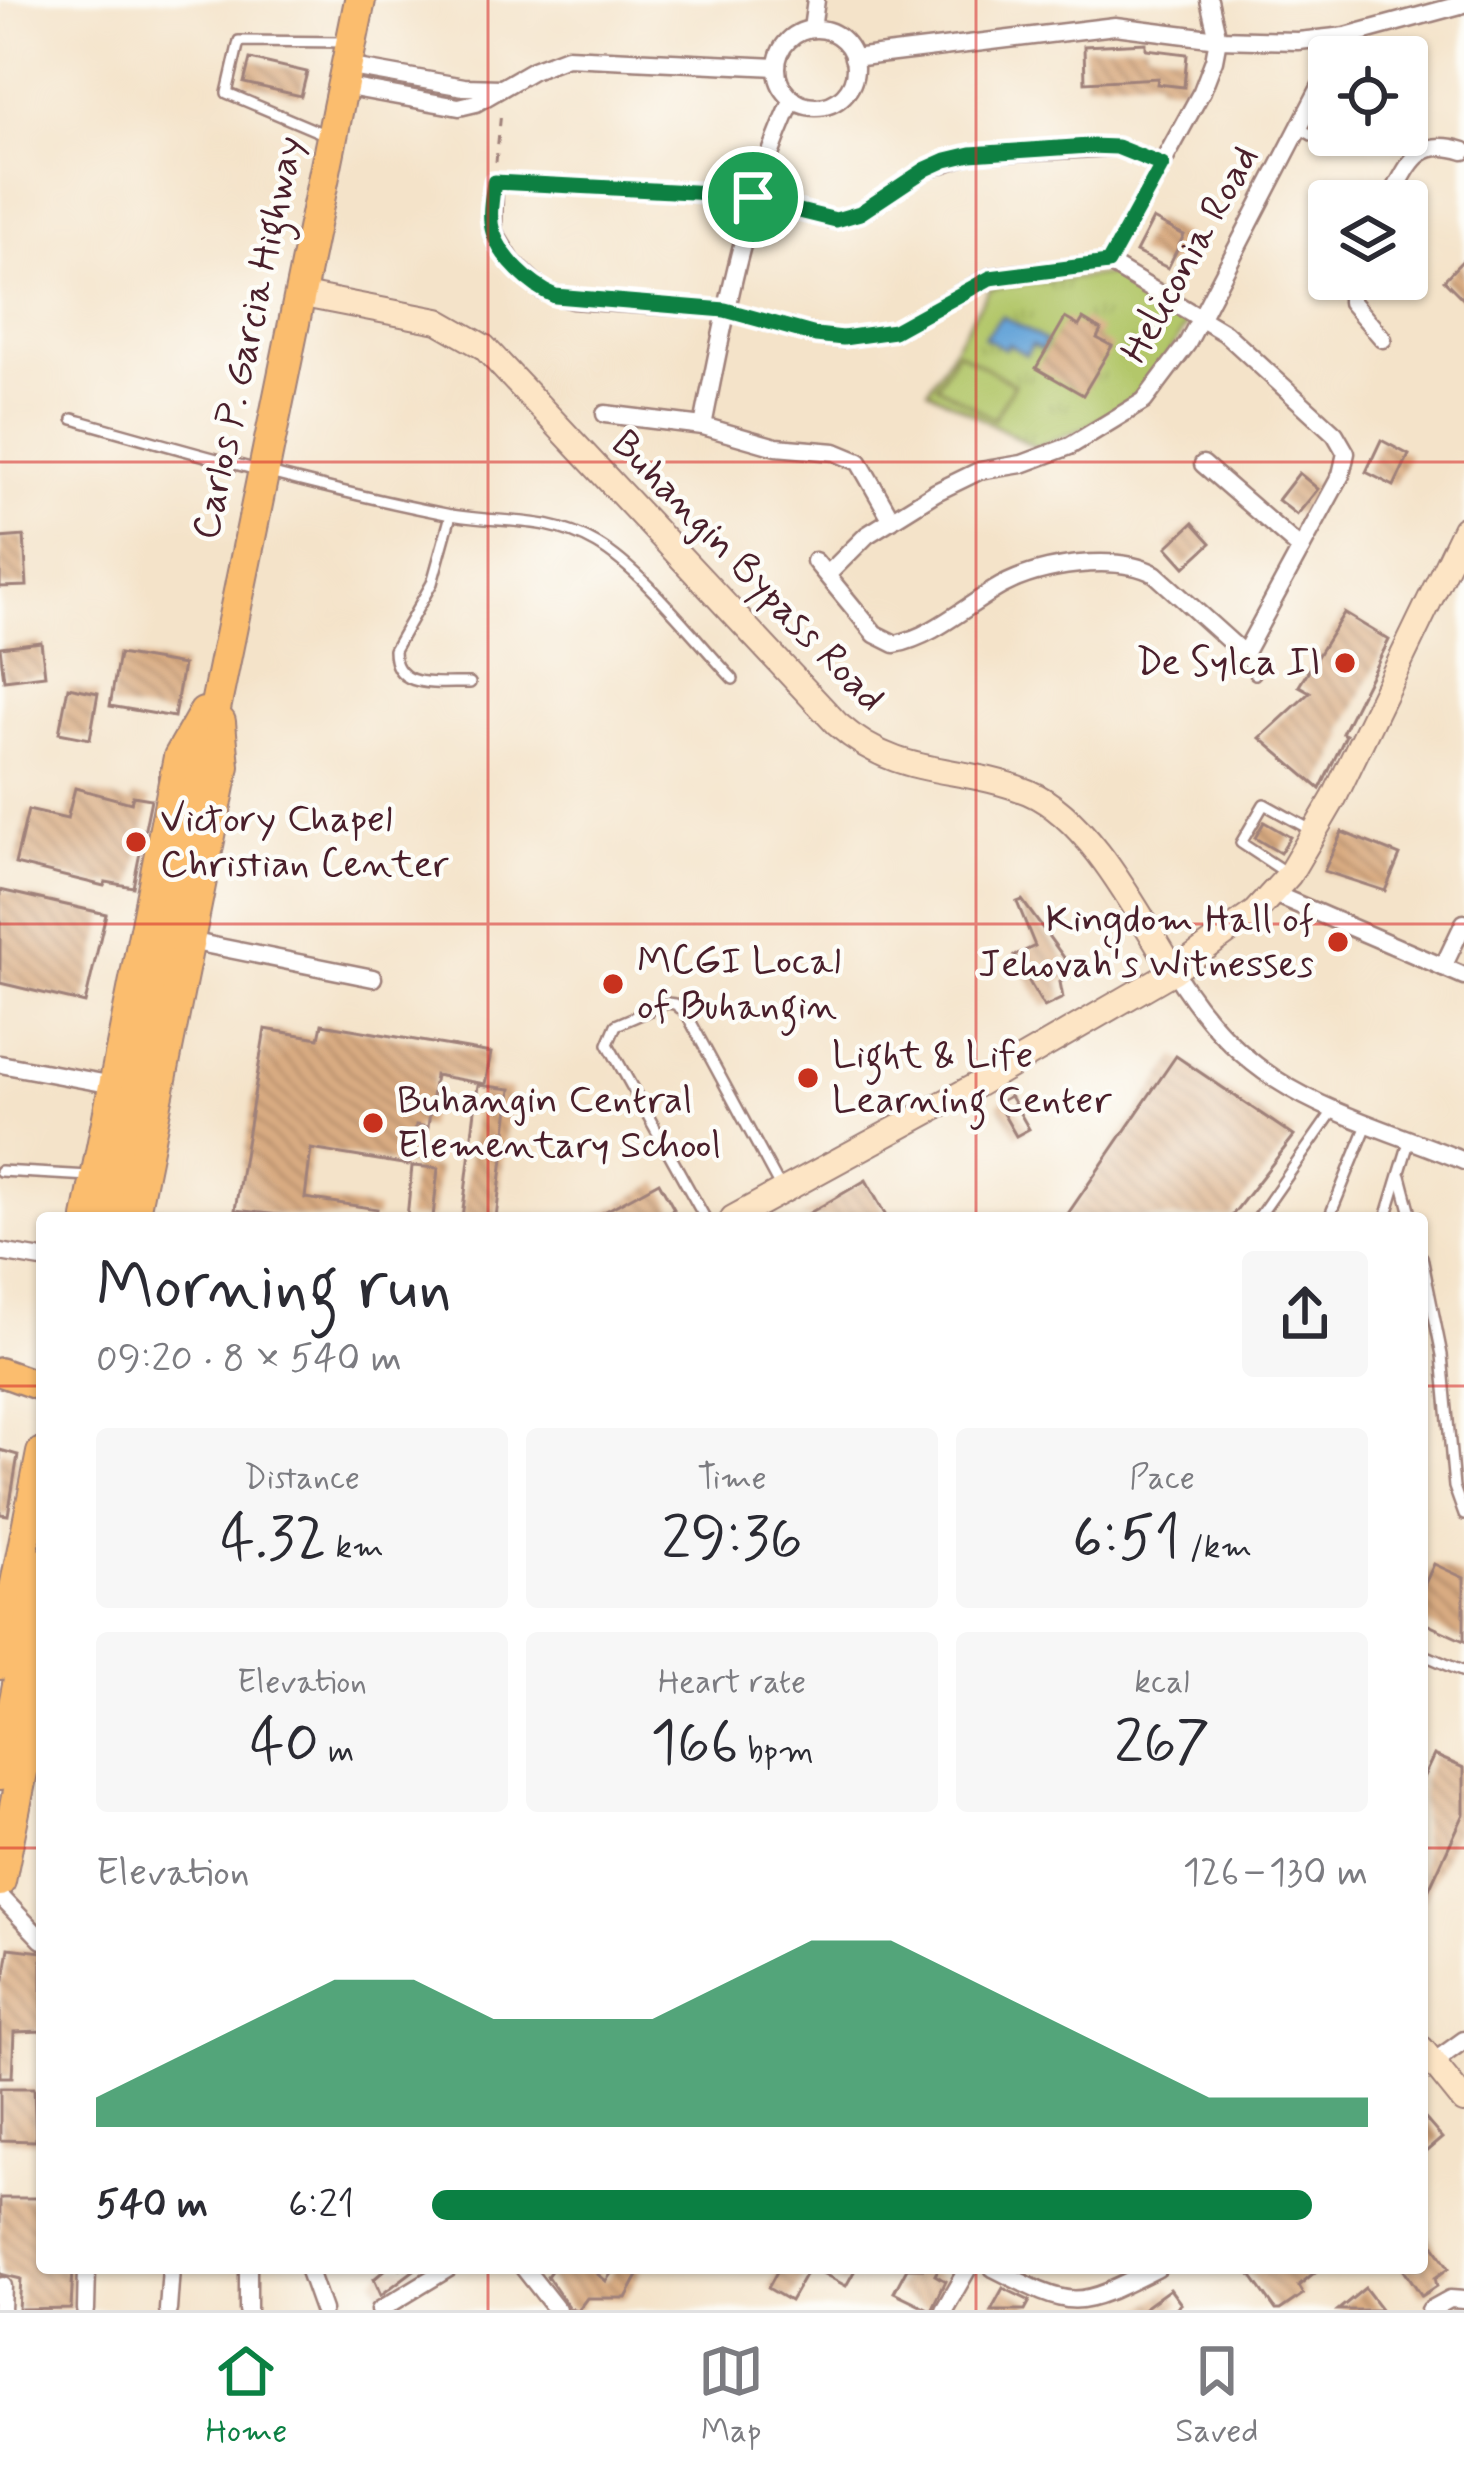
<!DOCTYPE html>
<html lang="en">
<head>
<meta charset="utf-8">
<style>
  body { margin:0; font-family:Mynerve,sans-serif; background:#f7f7f7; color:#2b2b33; height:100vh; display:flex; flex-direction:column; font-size:45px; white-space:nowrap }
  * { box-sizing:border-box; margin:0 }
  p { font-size:39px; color:#7c7c81 }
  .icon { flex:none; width:66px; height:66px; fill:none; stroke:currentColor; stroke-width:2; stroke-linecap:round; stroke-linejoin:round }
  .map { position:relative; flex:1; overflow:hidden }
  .sheet { position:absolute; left:36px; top:1212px; width:1392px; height:1062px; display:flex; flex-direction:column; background:#fff; border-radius:12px; box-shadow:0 3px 9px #0004 }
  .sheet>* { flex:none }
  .tools { position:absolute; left:1308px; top:36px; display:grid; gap:24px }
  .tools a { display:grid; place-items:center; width:120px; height:120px; border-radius:12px; background:#fff; box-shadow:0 3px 9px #0004; font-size:60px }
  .pin { position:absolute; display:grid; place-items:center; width:102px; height:102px; color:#fff; margin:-51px; border:6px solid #fff; border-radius:50%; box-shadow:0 3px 12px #0007 }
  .round { display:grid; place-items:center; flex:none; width:126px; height:126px; border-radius:12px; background:#f7f7f7 }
  .summary { display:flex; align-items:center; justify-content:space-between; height:204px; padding:0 60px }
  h1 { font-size:66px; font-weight:600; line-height:90px }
  .figures { display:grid; grid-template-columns:repeat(3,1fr); gap:18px; height:204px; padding:12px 60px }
  .figures div { display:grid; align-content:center; border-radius:12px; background:#f7f7f7; text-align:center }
  .figures b { font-size:60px; font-weight:600 }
  .figures small { font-size:33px; font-weight:400 }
  .figures p { font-size:33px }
  .chart { height:336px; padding:24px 60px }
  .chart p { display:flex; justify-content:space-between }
  .chart svg { width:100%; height:216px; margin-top:12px; fill:#0b8043; opacity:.7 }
  ul { padding:0 60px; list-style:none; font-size:39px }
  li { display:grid; grid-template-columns:192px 144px 1fr; align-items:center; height:90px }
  li i { height:30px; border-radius:15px; background:#0b8043 }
  .menu { display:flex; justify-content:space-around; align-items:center; height:168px; border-top:3px solid #e1e1e2; background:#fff; font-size:33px; color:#7c7c81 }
  .menu a { display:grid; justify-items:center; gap:6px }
  .menu .selected { color:#0b8043 }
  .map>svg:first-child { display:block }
  .grass { fill:url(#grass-tufts); stroke:#7e734b; stroke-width:3 }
  .garden { fill:#b3c76b; stroke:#7e734b; stroke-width:3 }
  .water { fill:#67a6d9; stroke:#586282; stroke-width:3 }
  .building { fill:url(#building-back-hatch) }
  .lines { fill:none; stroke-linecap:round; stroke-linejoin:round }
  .lane-casing { stroke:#9f817a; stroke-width:14 }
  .street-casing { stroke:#9f817a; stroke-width:21 }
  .secondary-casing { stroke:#9f817a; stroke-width:28 }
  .primary-casing { stroke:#9f817a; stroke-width:32 }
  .highway-casing { stroke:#9f817a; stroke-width:34 }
  .path { stroke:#9f817a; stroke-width:3; stroke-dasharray:9 9; stroke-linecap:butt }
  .lane { stroke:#fff; stroke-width:9 }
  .street { stroke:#fff; stroke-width:16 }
  .secondary { stroke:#fde5c5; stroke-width:24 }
  .primary { stroke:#fbbd6e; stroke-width:27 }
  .highway { stroke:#fbbd6e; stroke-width:30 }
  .route-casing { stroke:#fff; stroke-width:24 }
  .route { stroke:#0b8043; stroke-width:15 }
  .grid { fill:none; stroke:#d62828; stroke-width:3; stroke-opacity:0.55 }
  .poi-dot { fill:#c8321e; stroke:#fdfcf7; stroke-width:4.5 }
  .labels { text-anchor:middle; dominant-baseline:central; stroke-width:9; stroke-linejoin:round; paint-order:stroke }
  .street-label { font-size:39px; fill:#4a1f2b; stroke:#fdfcf7 }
  .poi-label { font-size:39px; fill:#4a1f2b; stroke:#fdfcf7; text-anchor:start }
</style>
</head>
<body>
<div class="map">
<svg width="1464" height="2310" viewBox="0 0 1464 2310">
  <defs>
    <pattern id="grass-tufts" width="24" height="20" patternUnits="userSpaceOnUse" patternTransform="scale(3)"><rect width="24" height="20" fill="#b3c76b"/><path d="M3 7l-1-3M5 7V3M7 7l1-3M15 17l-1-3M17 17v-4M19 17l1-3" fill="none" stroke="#9baa5d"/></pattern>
    <pattern id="building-back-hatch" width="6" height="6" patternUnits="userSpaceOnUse" patternTransform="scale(3)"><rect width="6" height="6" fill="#d9ac82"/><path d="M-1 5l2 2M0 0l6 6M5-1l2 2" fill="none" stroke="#b28b6b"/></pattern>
  </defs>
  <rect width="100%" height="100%" fill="#fdfcf7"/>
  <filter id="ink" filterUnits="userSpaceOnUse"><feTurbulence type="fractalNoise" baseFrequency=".00833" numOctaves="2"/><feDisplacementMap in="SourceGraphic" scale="24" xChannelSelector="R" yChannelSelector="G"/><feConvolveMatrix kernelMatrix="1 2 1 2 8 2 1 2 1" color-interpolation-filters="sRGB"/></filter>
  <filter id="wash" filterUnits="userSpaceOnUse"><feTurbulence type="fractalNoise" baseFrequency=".004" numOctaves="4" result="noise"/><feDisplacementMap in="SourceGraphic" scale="48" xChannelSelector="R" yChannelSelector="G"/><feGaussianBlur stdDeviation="2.7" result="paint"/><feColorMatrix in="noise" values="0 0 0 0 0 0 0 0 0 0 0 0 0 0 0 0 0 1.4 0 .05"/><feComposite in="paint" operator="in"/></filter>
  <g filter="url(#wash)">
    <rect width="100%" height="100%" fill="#f4e3c9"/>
    <path class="grass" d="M 1112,274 L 1190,319 C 1145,397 1121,417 1035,447 L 928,390 L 990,288 Z"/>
    <polygon class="garden" points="957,351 1014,384 994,419 937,385"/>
    <polygon class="water" points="1002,316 1046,341 1042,350 1032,345 1026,355 1008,344 1005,349 984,337"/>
    <g id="blocks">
      <g class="building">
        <polygon points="1146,43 1146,49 1187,54 1184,87 1157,84 1158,78 1085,82 1084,46"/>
        <polygon points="250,59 307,72 301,96 244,83"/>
        <polygon points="1153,219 1184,235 1168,268 1136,252"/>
        <polygon points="1464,259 1464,300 1444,280"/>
        <polygon points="1065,318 1079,326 1083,319 1101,330 1097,338 1112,346 1083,395 1036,368"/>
        <polygon points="1381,440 1409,455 1394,486 1366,472"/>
        <polygon points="1299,473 1318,489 1297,515 1278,500"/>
        <polygon points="1193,523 1211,543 1185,567 1167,547"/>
        <polygon points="24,536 27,586 0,587 0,538"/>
        <polygon points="1344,613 1389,640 1342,733 1346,735 1320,789 1260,738 1310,692 1299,686"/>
        <polygon points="41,642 45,675 4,680 0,647"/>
        <polygon points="119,654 183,665 174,717 110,706"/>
        <polygon points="68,687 98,693 90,739 59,733"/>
        <polygon points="75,788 131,803 133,796 151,799 133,887 106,882 104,886 15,864 28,810 67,819"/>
        <polygon points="1264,822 1290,837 1280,853 1255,838"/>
        <polygon points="1342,832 1400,855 1385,891 1324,871"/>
        <polygon points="0,890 106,914 85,1003 0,983"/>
        <polygon points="1022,900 1076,974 1060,982 1063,998 1044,1007 1014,956 1035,946 1017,902"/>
        <polygon points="322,1024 491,1053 485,1084 435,1075 428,1127 416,1125 409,1165 311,1149 305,1198 377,1209 376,1218 306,1218 235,1210 265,1029 319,1038"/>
        <polygon points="1176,1056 1294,1136 1230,1218 1065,1218"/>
        <polygon points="478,1085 511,1089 496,1218 462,1218"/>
        <polygon points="1010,1096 1029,1129 1016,1136 997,1103"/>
        <polygon points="412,1166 438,1168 433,1218 407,1218"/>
        <polygon points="866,1180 887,1218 801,1218"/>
        <polygon points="659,1182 674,1209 659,1218 593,1218"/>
        <polygon points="0,1450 18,1455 8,1515 0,1514"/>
        <polygon points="1434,1564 1464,1578 1464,1641 1422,1622 1422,1590"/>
        <polygon points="1434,1755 1464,1768 1464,1814 1422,1904 1422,1780"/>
        <polygon points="9,1948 42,1952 42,2031 14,2032 12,2077 0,2077 0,1978 4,1979"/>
        <polygon points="0,2088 34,2088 36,2141 0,2140"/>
        <polygon points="1422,2115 1442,2138 1422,2155"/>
        <polygon points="0,2198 41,2198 42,2268 73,2268 71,2309 19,2310 21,2279 0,2274"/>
        <polygon points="1422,2228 1449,2268 1435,2278 1437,2286 1422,2296 1403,2268 1422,2268"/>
        <polygon points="387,2268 417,2268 381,2295 374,2279"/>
        <polygon points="553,2268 590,2268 606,2281 615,2268 642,2268 626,2298 587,2298 578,2310 569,2308 547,2276"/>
        <polygon points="779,2268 809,2268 790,2301 768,2288"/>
        <polygon points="813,2268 856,2268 846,2286"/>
        <polygon points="907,2268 939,2268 935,2275 945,2281 931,2310 894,2292"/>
        <polygon points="1246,2268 1320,2268 1298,2286 1303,2294 1280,2310 1276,2310"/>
        <polygon points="1003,2288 1030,2301 1025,2310 991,2310"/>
        <polygon points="1365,2288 1382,2310 1338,2310"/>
        <polygon points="1170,2289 1181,2304 1173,2310 1141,2310"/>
      </g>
    </g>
  </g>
  <g filter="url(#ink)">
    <use href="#blocks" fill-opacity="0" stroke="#9f817a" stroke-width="3"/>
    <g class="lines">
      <defs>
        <g id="lane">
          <polyline points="1299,128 1339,150"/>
          <polyline points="324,134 227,93 239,41 346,42"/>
          <path d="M 73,419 C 197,454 320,489 446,514 C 501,525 545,514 597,544 C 643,571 695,639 733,679"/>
          <path d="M 451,515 L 432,583 L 394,650 C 394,691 439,682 470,683"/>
          <polyline points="1244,654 1255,674"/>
          <polyline points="1285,872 1241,843 1264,804 1311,830"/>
          <polyline points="0,1171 90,1176"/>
          <polyline points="1401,1176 1412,1218"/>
          <polyline points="705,1218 608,1044 616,1025 667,1003 675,1004 686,1013 781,1189"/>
          <polyline points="1258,1218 1333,1111"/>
          <polyline points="1329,1218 1367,1125"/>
          <polyline points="1386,1218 1410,1139"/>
          <polyline points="1422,1257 1442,1355 1454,1487 1464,1515"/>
          <polyline points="1422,1654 1464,1672"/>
        </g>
        <g id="street">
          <polyline points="812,29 816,0"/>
          <circle cx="816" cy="68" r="39"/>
          <polyline points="853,58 1115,26 1218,39 1298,41 1346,36 1464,4"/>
          <polyline points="346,66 464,87 501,88"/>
          <polyline points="342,86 459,107 476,103 533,70 567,57 777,67"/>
          <path d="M 1389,201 C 1410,164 1416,136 1464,151"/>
          <polyline points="1108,263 1202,91 1214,60 1218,39 1209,0"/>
          <polyline points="1351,279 1351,302 1383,339"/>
          <polyline points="605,414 703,426 776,447 835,452 859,462 892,520"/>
          <path d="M 703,426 C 725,314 745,204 793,99"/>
          <polyline points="1203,464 1301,549"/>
          <path d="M 815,561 L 875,634 L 895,644 C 933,637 967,605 1001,586 C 1040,565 1115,553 1155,574 L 1244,654 L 1341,475 L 1346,453 L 1335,434 L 1225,333 L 1108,263 L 990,277 L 894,331 L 843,339 L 816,335 L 725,310 L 572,300 L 543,291 L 512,262 L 493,231 L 494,182 L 731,194 L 835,220 L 860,213 L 926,169 L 971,154 L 1117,147 L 1162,165"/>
          <polyline points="827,575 867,535 936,492 979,471 1022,464 1070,446 1144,401 1187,344 1329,70"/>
          <polyline points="1274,894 1464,976"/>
          <polyline points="189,941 373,978"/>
          <polyline points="1443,967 1464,923"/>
          <path d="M 1174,971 C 1251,1097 1337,1109 1464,1161"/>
          <polyline points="0,1064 114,1085"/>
          <polyline points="0,1252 42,1259"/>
          <polyline points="0,1896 42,1940"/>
          <polyline points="1435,2061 1464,2040"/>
          <polyline points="248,2268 248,2310"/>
          <polyline points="308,2268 323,2310"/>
          <polyline points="524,2268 557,2310"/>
          <path d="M 993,2268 C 1075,2310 1074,2310 1158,2268"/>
          <polyline points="2,2310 3,2286"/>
          <polyline points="86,2310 87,2268"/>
          <polyline points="168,2310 171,2268"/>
          <polyline points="380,2310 449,2268"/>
          <polyline points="944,2310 968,2268"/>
          <polyline points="1430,2310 1450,2299 1464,2300"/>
        </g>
        <g id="secondary">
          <path d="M 298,294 L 438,321 L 484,347 L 837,724 C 902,781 957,763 1028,792 C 1091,819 1138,914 1174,971"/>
          <polyline points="733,1218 975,1086 1174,971 1255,912 1289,875 1334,798 1464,529"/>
          <polyline points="1422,2049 1464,2101"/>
        </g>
        <polyline id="primary" points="0,1372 42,1387"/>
        <g id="highway">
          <polyline points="88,1218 179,757 204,713"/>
          <polyline points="111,1218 360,0"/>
          <polyline points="133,1218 224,766 220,722"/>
          <polyline points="0,1664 42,1453"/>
          <polyline points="0,1775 42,1564"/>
          <polyline points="0,1881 42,1673"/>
        </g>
      </defs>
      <use href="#lane" class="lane-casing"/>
      <use href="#street" class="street-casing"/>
      <use href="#secondary" class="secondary-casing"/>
      <use href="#primary" class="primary-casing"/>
      <use href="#highway" class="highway-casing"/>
      <polyline class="path" points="496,162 501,112"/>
      <use href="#lane" class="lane"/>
      <use href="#street" class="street"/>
      <use href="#secondary" class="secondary"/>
      <use href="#primary" class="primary"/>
      <use href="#highway" class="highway"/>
    </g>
  </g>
  <g class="lines" filter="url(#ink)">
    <defs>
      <path id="route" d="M 1089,146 L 1117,147 L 1162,165 L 1108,263 L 990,278 L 894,331 L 843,338 L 816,335 L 725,310 L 555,296 C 531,286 501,258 493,232 C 488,216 492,198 494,182 L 731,194 L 836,220 L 860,213 L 926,169 L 946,160 L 971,154 Z"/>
    </defs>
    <use href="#route" class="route-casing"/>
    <use href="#route" class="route"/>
  </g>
  <path class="grid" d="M 488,0 L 488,1218M 976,0 L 976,1218M 0,462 L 1464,462M 0,924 L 1464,924M 0,1386 L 42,1386M 1422,1386 L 1464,1386M 0,1848 L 42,1848M 1422,1848 L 1464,1848M 488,2268 L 488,2310M 976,2268 L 976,2310"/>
  <g class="poi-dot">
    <circle cx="1345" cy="663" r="12"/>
    <circle cx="136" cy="842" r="12"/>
    <circle cx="1338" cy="942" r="12"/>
    <circle cx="613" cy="984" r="12"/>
    <circle cx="808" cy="1078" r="12"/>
    <circle cx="373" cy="1123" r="12"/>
  </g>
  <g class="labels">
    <g class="street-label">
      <text transform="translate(1191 255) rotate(-61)">Heliconia Road</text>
      <text transform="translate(249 338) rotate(-78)">Carlos P. Garcia Highway</text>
      <text transform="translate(747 572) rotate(46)">Buhangin Bypass Road</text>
    </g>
    <g class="poi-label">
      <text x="1321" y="663" text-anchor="end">De Sylca II</text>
      <text x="160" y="820">Victory Chapel<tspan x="160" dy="45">Christian Center</tspan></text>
      <text x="1314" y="920" text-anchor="end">Kingdom Hall of<tspan x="1314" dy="45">Jehovah's Witnesses</tspan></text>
      <text x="637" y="962">MCGI Local<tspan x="637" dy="45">of Buhangin</tspan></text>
      <text x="832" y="1056">Light &amp; Life<tspan x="832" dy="45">Learning Center</tspan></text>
      <text x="397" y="1101">Buhangin Central<tspan x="397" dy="45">Elementary School</tspan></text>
    </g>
  </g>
</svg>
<div class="tools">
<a><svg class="icon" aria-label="locate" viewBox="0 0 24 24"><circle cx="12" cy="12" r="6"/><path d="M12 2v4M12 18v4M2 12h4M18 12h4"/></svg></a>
<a><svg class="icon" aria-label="layers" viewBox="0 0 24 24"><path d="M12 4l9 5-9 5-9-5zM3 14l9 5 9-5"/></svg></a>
</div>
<div class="pin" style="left:753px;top:197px;background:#1e9e55"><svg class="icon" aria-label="arrive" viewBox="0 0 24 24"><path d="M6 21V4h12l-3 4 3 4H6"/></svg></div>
<section class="sheet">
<div class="summary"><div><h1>Morning run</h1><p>09:20 · 8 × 540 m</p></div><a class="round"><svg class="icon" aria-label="share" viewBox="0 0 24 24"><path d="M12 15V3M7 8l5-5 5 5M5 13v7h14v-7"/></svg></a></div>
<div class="figures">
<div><p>Distance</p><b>4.32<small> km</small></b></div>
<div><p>Time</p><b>29:36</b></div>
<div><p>Pace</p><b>6:51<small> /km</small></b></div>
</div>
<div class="figures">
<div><p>Elevation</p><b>40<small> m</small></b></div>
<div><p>Heart rate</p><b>166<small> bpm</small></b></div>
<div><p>kcal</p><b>267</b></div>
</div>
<div class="chart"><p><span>Elevation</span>126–130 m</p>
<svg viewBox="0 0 160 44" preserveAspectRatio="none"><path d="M0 44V38L10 30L20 22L30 14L40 14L50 22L60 22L70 22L80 14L90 6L100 6L110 14L120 22L130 30L140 38L150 38L160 38V44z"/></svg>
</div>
<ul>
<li><b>540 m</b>6:21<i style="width:94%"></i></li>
</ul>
</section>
</div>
<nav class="menu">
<a class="selected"><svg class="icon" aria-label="home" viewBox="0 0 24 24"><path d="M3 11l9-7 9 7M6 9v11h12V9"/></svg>Home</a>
<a><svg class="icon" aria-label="map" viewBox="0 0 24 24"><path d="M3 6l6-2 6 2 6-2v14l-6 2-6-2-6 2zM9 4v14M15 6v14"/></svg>Map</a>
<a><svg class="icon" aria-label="saved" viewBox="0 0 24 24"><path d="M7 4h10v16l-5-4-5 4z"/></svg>Saved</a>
</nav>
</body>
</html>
